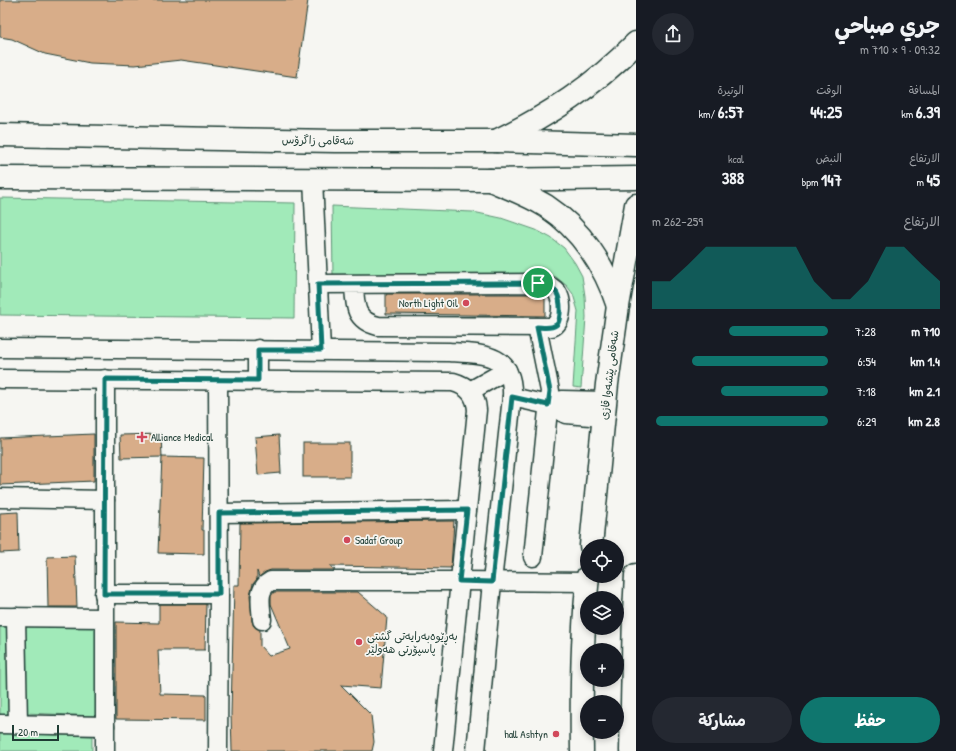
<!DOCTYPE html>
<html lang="ar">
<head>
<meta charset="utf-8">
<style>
  body { margin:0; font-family:"Patrick Hand","Playpen Sans Arabic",sans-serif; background:#242831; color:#f1f3f6; direction:rtl; height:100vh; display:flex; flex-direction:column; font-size:15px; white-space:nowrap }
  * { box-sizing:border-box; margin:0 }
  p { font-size:13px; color:#9ea1a6 }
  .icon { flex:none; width:22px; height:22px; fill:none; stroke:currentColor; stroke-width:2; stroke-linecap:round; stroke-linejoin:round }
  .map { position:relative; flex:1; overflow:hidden; direction:ltr }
  .side { display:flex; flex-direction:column; background:#171b24; width:320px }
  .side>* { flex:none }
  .fabs { position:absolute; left:580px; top:539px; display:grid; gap:8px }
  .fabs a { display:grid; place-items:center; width:44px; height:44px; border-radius:50%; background:#171b24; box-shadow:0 2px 6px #0003; font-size:20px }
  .scale { position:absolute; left:12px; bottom:10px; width:47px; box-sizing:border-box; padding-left:4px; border:2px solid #1f3d34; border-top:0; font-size:11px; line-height:14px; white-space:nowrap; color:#1f3d34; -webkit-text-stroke:3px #f6f6f2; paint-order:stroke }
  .pin { position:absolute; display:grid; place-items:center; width:34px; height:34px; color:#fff; margin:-17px; border:2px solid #fff; border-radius:50%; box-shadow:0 1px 4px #0007 }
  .round { display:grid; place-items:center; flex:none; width:42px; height:42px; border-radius:21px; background:#242831 }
  .headline { display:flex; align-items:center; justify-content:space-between; height:68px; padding:0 16px }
  h1 { font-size:22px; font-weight:700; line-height:30px }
  .metrics { display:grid; grid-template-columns:repeat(3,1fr); gap:6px; height:68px; padding:4px 16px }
  .metrics div { display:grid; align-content:center }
  .metrics b { font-size:17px; font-weight:700 }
  .metrics small { font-size:11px; font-weight:400 }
  .metrics p { font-size:11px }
  .chart { height:112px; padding:8px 16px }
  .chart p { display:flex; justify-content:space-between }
  .chart svg { width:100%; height:72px; margin-top:4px; fill:#0f766e; opacity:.7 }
  .primary-button { display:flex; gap:8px; margin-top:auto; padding:8px 16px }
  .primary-button a { flex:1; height:46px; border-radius:24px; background:#0f766e; color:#fff; font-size:16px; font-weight:700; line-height:46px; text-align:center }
  .primary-button a+a { background:#242831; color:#f1f3f6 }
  ul { padding:0 16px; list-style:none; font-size:13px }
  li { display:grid; grid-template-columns:64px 48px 1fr; align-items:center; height:30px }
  li i { height:10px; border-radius:5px; background:#0f766e }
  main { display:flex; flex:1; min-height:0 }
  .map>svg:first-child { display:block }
  .green { fill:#a1eab9; stroke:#609476 }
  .building { fill:#d8ad89; stroke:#1f3d34 }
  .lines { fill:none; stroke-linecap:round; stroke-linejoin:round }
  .minor-casing { stroke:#1f3d34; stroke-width:21 }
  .major-casing { stroke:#1f3d34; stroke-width:25 }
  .highway-casing { stroke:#1f3d34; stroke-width:25 }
  .minor { stroke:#f6f6f2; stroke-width:18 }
  .major { stroke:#f6f6f2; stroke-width:22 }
  .highway { stroke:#f6f6f2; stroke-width:22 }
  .route-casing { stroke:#fff; stroke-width:8 }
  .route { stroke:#0f766e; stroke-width:5 }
  .poi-dot { fill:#d1495b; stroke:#f6f6f2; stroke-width:1.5 }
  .labels { text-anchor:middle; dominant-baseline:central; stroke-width:3.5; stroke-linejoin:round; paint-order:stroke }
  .street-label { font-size:11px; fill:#1f3d34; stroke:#f6f6f2 }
  .poi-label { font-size:11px; fill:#1f3d34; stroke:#f6f6f2; text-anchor:start }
</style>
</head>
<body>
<main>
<section class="side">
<div class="headline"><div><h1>جري صباحي</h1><p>09:32 · 9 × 710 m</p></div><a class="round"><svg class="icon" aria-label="share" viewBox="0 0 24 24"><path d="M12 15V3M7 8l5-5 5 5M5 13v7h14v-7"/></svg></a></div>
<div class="metrics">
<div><p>المسافة</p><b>6.39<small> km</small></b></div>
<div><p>الوقت</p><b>44:25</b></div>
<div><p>الوتيرة</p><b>6:57<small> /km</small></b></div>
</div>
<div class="metrics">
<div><p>الارتفاع</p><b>45<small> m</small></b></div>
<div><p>النبض</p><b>147<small> bpm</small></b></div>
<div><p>kcal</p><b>388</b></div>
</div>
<div class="chart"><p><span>الارتفاع</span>259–262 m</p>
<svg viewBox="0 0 160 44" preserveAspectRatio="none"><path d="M0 44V27L10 27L20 17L30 6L40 6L50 6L60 6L70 6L80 6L90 27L100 38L110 38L120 27L130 6L140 6L150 17L160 27V44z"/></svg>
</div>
<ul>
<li><b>710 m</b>7:28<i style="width:56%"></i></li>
<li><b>1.4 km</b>6:54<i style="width:77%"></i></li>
<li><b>2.1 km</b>7:18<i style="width:61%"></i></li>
<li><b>2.8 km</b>6:29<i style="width:98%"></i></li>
</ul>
<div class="primary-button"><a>حفظ</a><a>مشاركة</a></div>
</section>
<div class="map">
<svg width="636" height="751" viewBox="0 0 636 751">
  <rect width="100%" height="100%" fill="#f6f6f2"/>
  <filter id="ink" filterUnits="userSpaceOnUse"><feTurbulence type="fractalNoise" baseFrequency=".025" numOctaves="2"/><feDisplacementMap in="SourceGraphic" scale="8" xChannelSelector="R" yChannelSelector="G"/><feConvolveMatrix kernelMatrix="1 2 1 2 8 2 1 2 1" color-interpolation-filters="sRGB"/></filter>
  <g filter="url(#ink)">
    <g class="green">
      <polygon points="0,198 295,203 294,318 0,315"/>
      <polygon points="332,206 473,212 501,218 536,230 551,238 564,248 575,263 582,276 585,296 586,317 581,388 573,387 578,311 573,294 567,286 556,277 543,274 333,276"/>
      <polygon points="23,624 99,624 97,716 25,713"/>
      <polygon points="0,625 7,626 10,714 0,715"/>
      <polygon points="0,733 92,736 92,751 0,751"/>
    </g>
    <g class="building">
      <polygon points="0,0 308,0 297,77 181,60 135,65 90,63 45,54 12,39 0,37"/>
      <polygon points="386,294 541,294 545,295 545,316 386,314"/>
      <polygon points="94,434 94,481 0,485 0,438"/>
      <polygon points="161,434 162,457 121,458 120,435"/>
      <polygon points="279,435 281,473 258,475 255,437"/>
      <rect x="303" y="443" width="47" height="34"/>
      <polygon points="162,457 204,458 202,530 204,530 204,554 158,553"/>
      <polygon points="18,512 19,552 0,553 0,513"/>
      <polygon points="454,521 451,568 330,566 335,570 271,570 265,572 259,577 257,571 257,579 253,584 250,596 252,621 254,626 260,630 260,646 269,656 290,649 271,604 271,596 274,592 358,592 387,617 381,688 341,685 371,715 374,742 372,751 232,751 231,714 234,585 239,585 240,523"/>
      <polygon points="75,556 77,607 48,607 47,557"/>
      <polygon points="159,604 206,604 205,650 158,650 160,694 206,695 206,720 116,719 116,622 159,623"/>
    </g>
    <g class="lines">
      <defs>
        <g id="minor">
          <polyline points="313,179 321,350"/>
          <path d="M 318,284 L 543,283 C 548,285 553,287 557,292 C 563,301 563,322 552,327 L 378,326 C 354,320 355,305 354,284"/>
          <path d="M 0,348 L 449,352 C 483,354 514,353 512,397 L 492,582 L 476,751"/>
          <polyline points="258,349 258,380"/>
          <path d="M 0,379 L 453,382 C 468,386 476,395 477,410 L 443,751"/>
          <polyline points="218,380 219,594 218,751"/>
          <polyline points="470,391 507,370"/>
          <polyline points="512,397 548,405 566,414 603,417"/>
          <polyline points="548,405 562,400 606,401"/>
          <polyline points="0,498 105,500"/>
          <polyline points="219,513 467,510"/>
          <polyline points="533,557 550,391 537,327"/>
          <polyline points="104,594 219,594"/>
          <polyline points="0,617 104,618"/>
          <polyline points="16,617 18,724"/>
          <path d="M 262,620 C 261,605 256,589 271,581 L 459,581 L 587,582"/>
          <polyline points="0,724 105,726"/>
          <polyline points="105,751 105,379"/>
        </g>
        <g id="major">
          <polyline points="0,135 335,141 496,141 636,145"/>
          <polyline points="0,178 490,180 636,178"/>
        </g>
        <g id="highway">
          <path d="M 496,141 C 550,115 594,86 636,43"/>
          <path d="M 490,180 C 509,188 528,195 546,206 C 581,229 605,266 618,306"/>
          <polyline points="591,546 607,384 618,306 636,205"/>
          <path d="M 582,751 C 581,692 582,634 588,576"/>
          <polyline points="631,751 634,612 636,575"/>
        </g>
      </defs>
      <use href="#minor" class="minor-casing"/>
      <use href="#major" class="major-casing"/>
      <use href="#highway" class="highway-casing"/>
      <use href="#minor" class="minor"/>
      <use href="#major" class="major"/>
      <use href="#highway" class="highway"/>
    </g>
  </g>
  <g class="lines" filter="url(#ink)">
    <defs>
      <path id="route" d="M 538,283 C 557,284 561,297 560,314 C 559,318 560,323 556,325 C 551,329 542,327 537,327 L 550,391 L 548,405 L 512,397 L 492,582 L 459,581 L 467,510 L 219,513 L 219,594 L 104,594 L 105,379 L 258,380 L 258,350 L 321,350 L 318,284 Z"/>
    </defs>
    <use href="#route" class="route-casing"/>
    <use href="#route" class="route"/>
  </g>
  <g class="poi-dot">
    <circle cx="466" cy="303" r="4"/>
    <path d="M140 431h4v4h4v4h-4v4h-4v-4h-4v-4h4z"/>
    <circle cx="347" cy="540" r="4"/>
    <circle cx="359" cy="642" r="4"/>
    <circle cx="556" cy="734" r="4"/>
  </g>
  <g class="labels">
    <g class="street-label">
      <text transform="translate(318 140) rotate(1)">شەقامی زاگرۆس</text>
      <text transform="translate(609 375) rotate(-83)">شەقامی پێشەوا قازی</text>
    </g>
    <g class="poi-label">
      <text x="458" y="303" text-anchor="end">North Light Oil</text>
      <text x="151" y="437">Alliance Medical</text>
      <text x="355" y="540">Sadaf Group</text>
      <text x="367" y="636">بەڕێوەبەرایەتی گشتی<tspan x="367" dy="13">پاسپۆرتی هەولێر</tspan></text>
      <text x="548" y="734" text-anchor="end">hall Ashtyn</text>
    </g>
  </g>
</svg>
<div class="fabs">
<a><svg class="icon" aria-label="locate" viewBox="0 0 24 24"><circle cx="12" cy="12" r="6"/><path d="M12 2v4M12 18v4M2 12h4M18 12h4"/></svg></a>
<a><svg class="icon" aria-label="layers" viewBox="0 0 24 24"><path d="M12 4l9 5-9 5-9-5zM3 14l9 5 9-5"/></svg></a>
<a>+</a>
<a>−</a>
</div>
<div class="scale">20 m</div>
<div class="pin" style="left:538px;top:283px;background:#1e9e55"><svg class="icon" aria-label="arrive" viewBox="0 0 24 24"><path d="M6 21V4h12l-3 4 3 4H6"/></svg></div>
</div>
</main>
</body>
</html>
